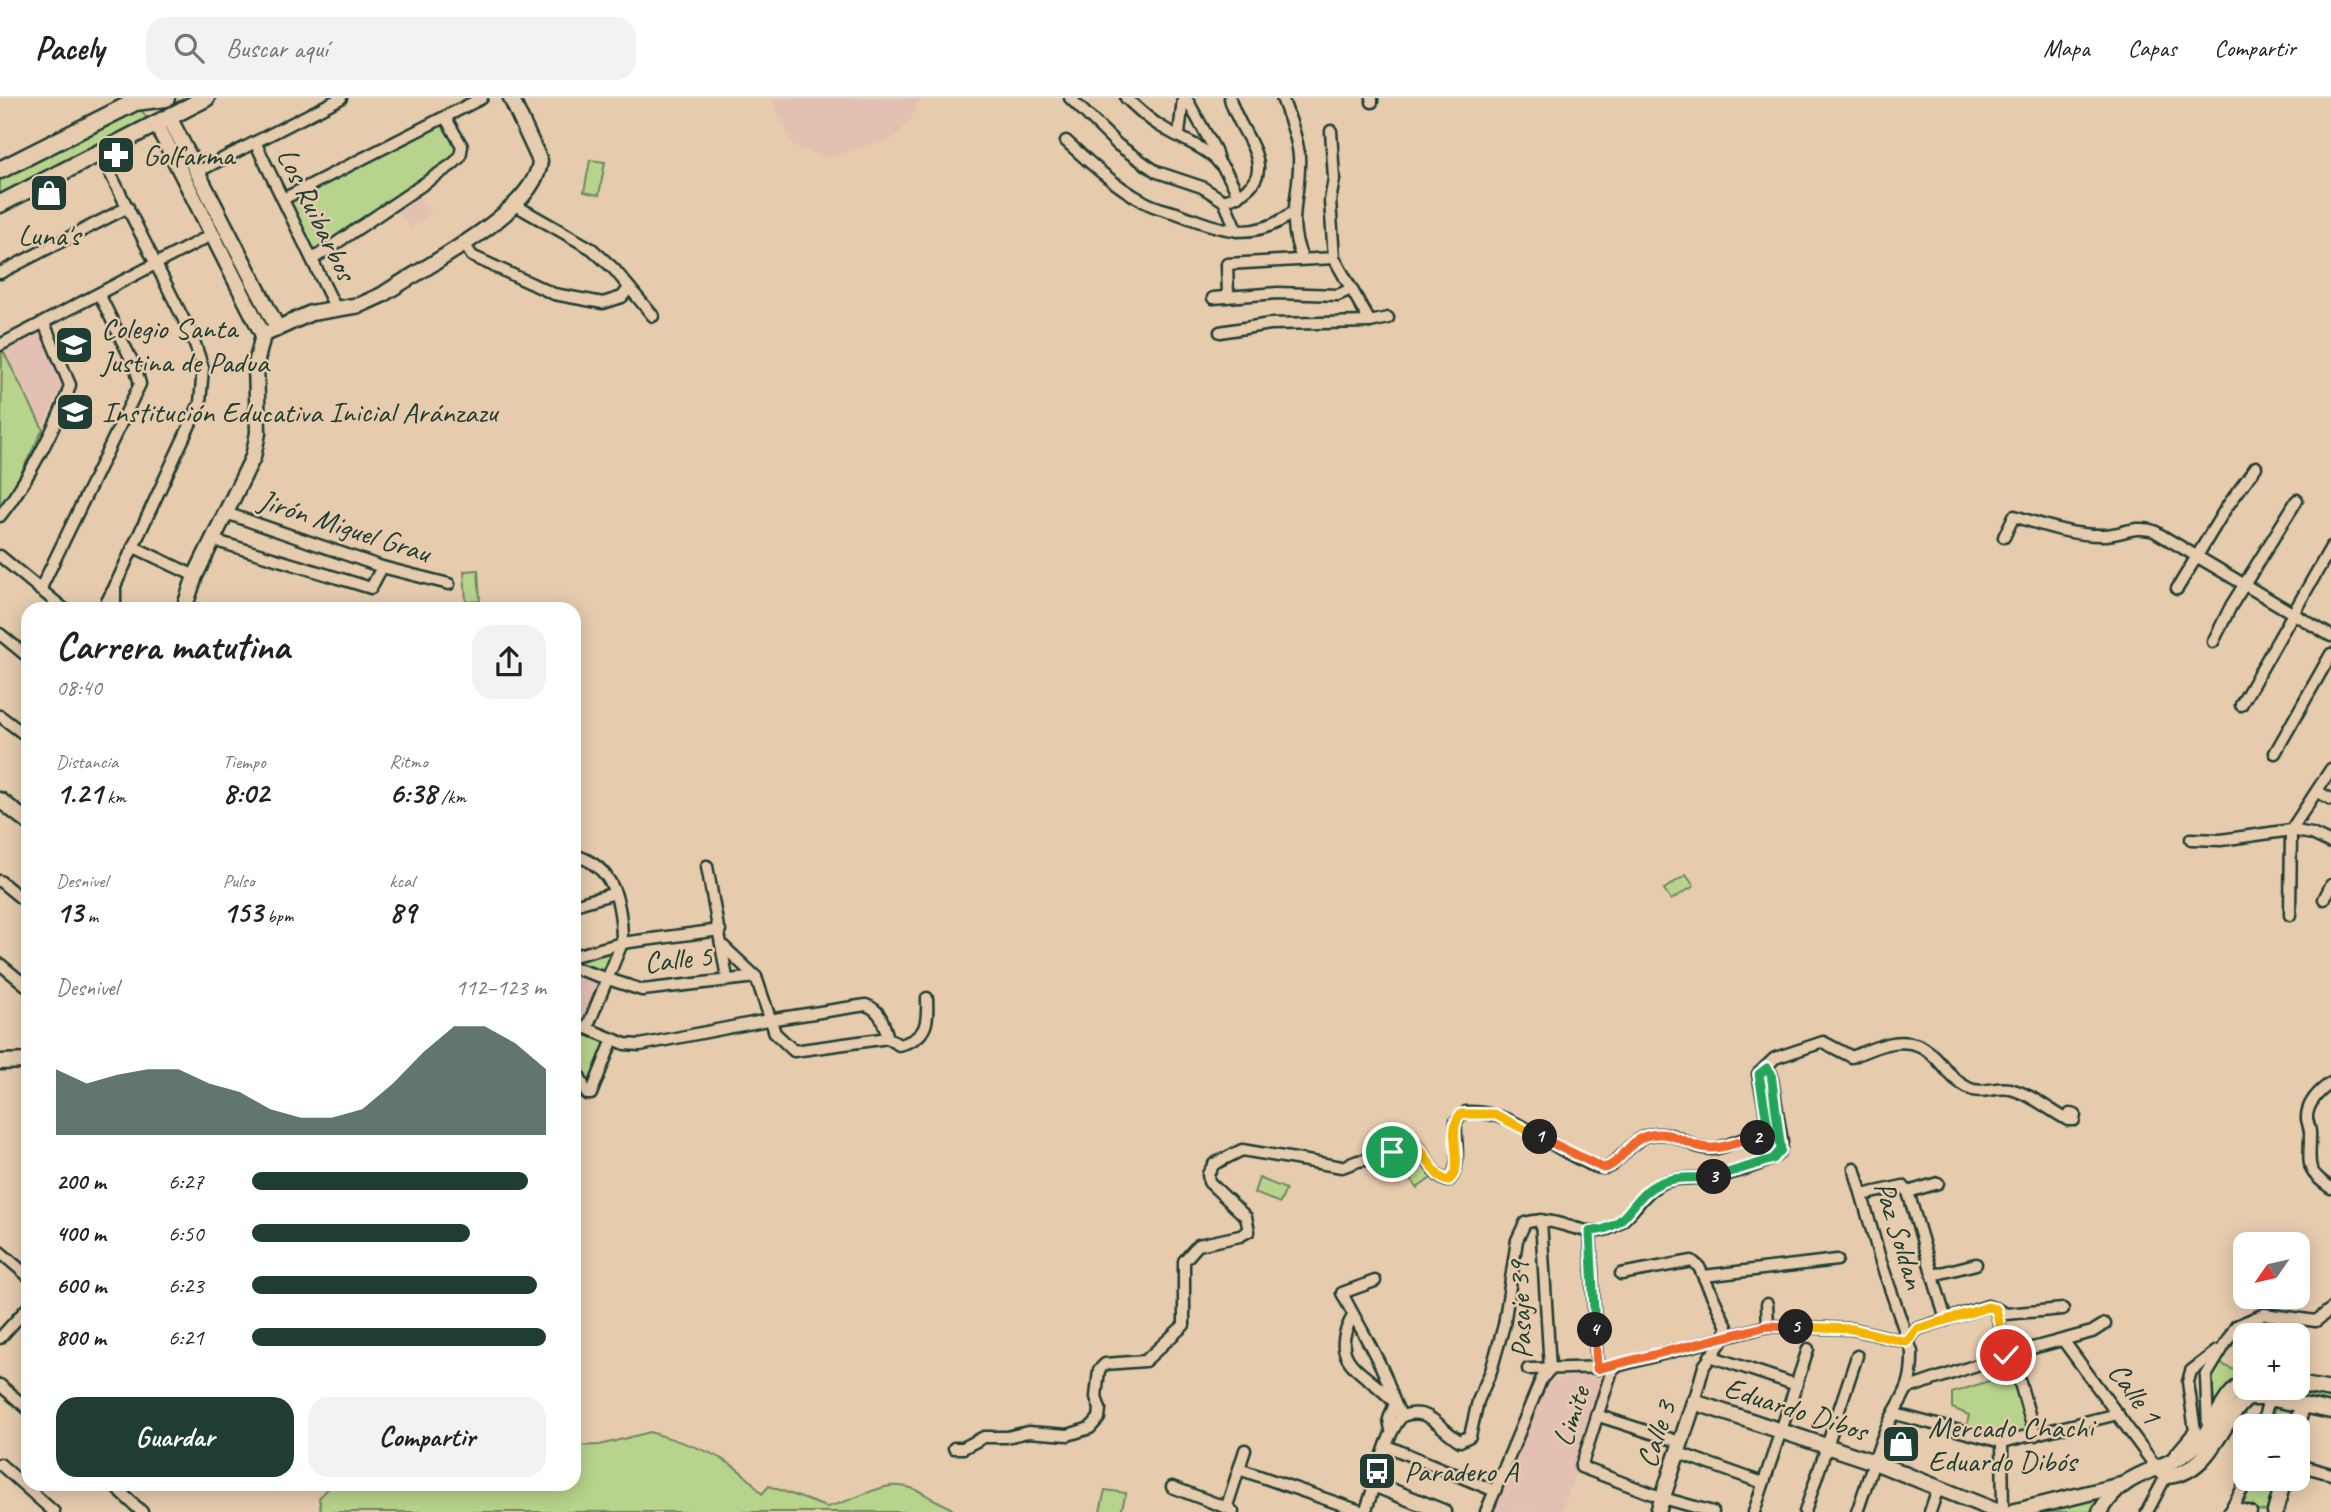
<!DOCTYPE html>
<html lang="es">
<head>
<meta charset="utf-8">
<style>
  body { margin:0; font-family:Caveat,sans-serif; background:#f2f2f2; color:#222; height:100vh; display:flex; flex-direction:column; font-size:26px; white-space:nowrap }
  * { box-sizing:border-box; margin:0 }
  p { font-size:23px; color:#767676 }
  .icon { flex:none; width:38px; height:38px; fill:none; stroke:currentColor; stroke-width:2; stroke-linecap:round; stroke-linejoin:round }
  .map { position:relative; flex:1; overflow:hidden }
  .sheet { position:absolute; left:21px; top:504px; width:560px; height:889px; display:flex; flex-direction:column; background:#fff; border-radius:21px; box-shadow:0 4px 18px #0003 }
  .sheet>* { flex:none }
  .needle { width:46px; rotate:236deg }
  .tools { position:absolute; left:2233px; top:1134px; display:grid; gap:14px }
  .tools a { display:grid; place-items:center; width:77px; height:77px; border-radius:14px; background:#fff; box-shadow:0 4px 18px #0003; font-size:35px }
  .pin { position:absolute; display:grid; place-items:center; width:60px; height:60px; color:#fff; margin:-30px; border:4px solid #fff; border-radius:50%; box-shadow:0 2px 7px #0007 }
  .km { position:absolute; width:35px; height:35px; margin:-18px; border-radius:50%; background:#222; color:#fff; font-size:19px; line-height:35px; text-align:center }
  .round { display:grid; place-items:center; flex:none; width:74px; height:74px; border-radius:21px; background:#f2f2f2 }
  .head { display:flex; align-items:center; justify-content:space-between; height:119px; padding:0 35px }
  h1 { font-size:38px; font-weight:600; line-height:52px }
  .stats { display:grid; grid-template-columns:repeat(3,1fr); gap:10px; height:119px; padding:7px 35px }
  .stats div { display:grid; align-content:center }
  .stats b { font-size:30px; font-weight:600 }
  .stats small { font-size:19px; font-weight:400 }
  .stats p { font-size:19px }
  .chart { height:196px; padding:14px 35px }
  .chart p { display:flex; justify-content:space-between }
  .chart svg { width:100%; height:126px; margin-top:7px; fill:#1f3d34; opacity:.7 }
  .primary-button { display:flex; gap:14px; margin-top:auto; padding:14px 35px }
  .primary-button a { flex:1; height:80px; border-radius:21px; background:#1f3d34; color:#fff; font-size:28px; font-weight:600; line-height:80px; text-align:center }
  .primary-button a+a { background:#f2f2f2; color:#222 }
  ul { padding:0 35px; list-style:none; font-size:23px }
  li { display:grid; grid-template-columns:112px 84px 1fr; align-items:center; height:52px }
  li i { height:18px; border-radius:9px; background:#1f3d34 }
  header { display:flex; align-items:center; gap:42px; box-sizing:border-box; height:98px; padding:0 35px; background:#fff; border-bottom:2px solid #e0e0e0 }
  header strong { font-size:33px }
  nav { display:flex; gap:38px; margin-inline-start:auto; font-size:24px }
  .search { width:490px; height:63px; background:#f2f2f2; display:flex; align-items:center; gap:18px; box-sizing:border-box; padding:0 24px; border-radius:21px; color:#767676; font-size:26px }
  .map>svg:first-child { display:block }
  .built { fill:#e3c0b2 }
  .green { fill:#b8d38b; stroke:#6c8860; stroke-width:2 }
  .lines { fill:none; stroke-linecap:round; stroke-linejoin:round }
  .street-casing { stroke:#1f3d34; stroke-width:15 }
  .secondary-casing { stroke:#1f3d34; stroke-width:19 }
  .primary-casing { stroke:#1f3d34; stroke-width:21 }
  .street { stroke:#e6cbad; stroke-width:10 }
  .secondary { stroke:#e6cbad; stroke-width:14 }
  .primary { stroke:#e6cbad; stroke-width:16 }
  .split-1-casing { stroke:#fff; stroke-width:14 }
  .split-2-casing { stroke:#fff; stroke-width:14 }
  .split-3-casing { stroke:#fff; stroke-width:14 }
  .split-4-casing { stroke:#fff; stroke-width:14 }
  .split-5-casing { stroke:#fff; stroke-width:14 }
  .split-6-casing { stroke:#fff; stroke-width:14 }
  .split-1 { stroke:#f5b400; stroke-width:9 }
  .split-2 { stroke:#f0652b; stroke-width:9 }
  .split-3 { stroke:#22a559; stroke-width:9 }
  .split-4 { stroke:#22a559; stroke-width:9 }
  .split-5 { stroke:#f0652b; stroke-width:9 }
  .split-6 { stroke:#f5b400; stroke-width:9 }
  .labels { text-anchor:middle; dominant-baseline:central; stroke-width:5; stroke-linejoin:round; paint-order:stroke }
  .poi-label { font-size:30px; fill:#1f3d34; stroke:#e6cbad; text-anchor:start }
  .street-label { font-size:30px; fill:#1f3d34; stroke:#e6cbad }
</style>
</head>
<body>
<header>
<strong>Pacely</strong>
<div class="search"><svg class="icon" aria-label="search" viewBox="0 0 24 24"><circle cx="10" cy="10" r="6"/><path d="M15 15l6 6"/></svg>Buscar aquí</div>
<nav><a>Mapa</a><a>Capas</a><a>Compartir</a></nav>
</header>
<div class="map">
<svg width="2331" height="1414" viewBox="0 0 2331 1414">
  <rect width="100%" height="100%" fill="#e6cbad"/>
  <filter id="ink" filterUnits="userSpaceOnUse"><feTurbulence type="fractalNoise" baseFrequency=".0143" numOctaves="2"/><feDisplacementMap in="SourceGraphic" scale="14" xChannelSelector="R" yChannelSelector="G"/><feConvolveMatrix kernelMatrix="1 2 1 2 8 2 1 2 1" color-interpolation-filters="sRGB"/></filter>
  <g filter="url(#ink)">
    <g class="built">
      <polygon points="772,0 920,0 910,22 894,40 827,60 793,48"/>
      <polygon points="418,98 431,116 411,131 397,112"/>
      <polygon points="43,234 65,281 42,329 4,254"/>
      <polygon points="574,878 597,887 584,920 574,917"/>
      <polygon points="1608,1276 1562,1414 1491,1414 1551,1281"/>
      <polygon points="1898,1326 1914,1329 1913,1373 1884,1363"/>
    </g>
    <g class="green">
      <polygon points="140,9 148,23 0,101 0,79"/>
      <polygon points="444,25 458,50 449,64 318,154 312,152 288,103"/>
      <polygon points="590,62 605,64 599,97 584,94"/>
      <polygon points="2,251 43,331 11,395 0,408"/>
      <polygon points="478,472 480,503 466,504 464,473"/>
      <polygon points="1686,777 1694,788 1671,802 1664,791"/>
      <polygon points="614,852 603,879 574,868 574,861"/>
      <polygon points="574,930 606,943 590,992 574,961"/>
      <polygon points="1414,1049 1434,1078 1417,1090 1397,1061"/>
      <polygon points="1259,1080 1286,1091 1280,1105 1254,1095"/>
      <polygon points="2005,1260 2010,1263 2031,1336 2002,1342 1966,1331 1969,1317 1952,1310 1952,1295 1995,1281 1994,1264"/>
      <polygon points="2219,1265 2243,1276 2230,1288 2214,1310 2212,1278"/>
      <polygon points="2245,1290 2284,1290 2331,1298 2331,1308 2251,1295 2217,1341 2182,1370 2172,1368"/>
      <polygon points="2276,1307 2296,1312 2292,1328 2270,1328"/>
      <path d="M 650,1334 C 693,1348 734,1357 762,1396 L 769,1388 L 826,1409 C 863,1403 888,1372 928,1398 C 937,1404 948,1406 955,1414 L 321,1414 L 319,1400 L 332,1386 L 574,1386 L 574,1348 L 600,1347 Z"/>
      <polygon points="2255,1381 2280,1381 2272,1414 2241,1410"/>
      <polygon points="1105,1392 1126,1395 1121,1414 1100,1414"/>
      <polygon points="2106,1396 2098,1414 2043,1414"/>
    </g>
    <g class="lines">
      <defs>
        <g id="street">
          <polyline points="1070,0 1118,47 1157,74 1202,89 1224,103 1237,133"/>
          <path d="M 1126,0 C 1137,10 1148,21 1160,28 C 1200,53 1218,48 1238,98"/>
          <polyline points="1186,0 1215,52 1219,65"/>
          <path d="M 1282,0 C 1289,19 1297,38 1299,58 C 1301,98 1285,120 1302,160"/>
          <polyline points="1372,4 1372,0"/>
          <polyline points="1331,33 1334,81 1330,103 1334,160 1370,224"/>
          <polyline points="1179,37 1183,0"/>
          <path d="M 1066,43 C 1090,65 1115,88 1143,103 C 1154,110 1167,112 1179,116 C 1219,131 1253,145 1292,115"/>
          <polyline points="255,44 335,209"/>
          <polyline points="100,55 193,240 203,270 200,305 115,488 115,511"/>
          <polyline points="197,74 341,0"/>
          <polyline points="283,101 482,0"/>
          <path d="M 1224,103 C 1293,79 1237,36 1230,0"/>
          <polyline points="515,107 592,151 614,171 653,218"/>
          <polyline points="463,144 472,158 554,196 603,205 622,199 629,190"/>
          <polyline points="313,161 453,66 460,59 462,48 445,19"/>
          <polyline points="0,175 128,109"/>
          <polyline points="1228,198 1227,166 1334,160"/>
          <polyline points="1213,200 1278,195 1338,197 1351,191"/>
          <polyline points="1220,234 1270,226 1370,224 1388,220"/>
          <polyline points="0,247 213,136"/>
          <polyline points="226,415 382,469 449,486"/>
          <path d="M 0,418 C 25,387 59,325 70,287 L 44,225"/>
          <path d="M 2004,439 L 2014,418 C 2043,427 2073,438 2105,437 C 2123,436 2136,427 2154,433 L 2331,538"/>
          <polyline points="213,442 371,490 382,469"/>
          <polyline points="134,449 195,478"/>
          <polyline points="0,458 64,511"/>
          <polyline points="2177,491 2226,410 2256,369"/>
          <polyline points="40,492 140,286 136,271 99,196"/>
          <polyline points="103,511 113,492"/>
          <polyline points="0,536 28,559"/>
          <polyline points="2213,544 2231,508 2297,402"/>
          <polyline points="2241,607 2331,449"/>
          <polyline points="0,618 28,639"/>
          <polyline points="2275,655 2331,556"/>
          <polyline points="2318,694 2331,701"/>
          <polyline points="2191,741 2221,742 2291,732 2312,736 2331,745"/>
          <path d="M 574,757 C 615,768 622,807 622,845 L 587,930"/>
          <polyline points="707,768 727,880"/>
          <polyline points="0,783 28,806"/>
          <polyline points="2324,801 2331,787"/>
          <polyline points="574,807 615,795"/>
          <polyline points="2290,817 2291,732 2331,671"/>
          <path d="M 723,848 L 756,879 L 775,935 L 794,953 L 888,940 L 899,947 C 927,940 928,926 927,900"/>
          <polyline points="574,858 622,845 720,832"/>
          <polyline points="0,866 28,889"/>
          <polyline points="574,870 642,892 756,879"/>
          <path d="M 574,925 L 625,946 L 640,947 L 768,922 L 866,907 C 882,913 883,925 888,940"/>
          <polyline points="574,966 587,996 591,996 613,941"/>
          <path d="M 2331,985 C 2319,993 2306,1006 2307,1021 C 2308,1027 2311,1032 2310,1038 C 2310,1067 2304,1072 2331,1090"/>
          <circle cx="1397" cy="1042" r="9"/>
          <path d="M 1406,1042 C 1427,1046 1428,1078 1448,1083 C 1463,1072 1454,1040 1456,1023 L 1466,1014 C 1510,1012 1542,1043 1579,1061 C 1586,1064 1596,1071 1604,1070 C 1616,1070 1630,1043 1646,1038 C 1678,1029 1688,1052 1713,1051 C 1723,1050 1734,1044 1744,1041 C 1753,1040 1763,1042 1770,1036 L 1758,976 L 1775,960 L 1823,944 L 1852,959 C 1874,949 1906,935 1928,953 C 1943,965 1950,981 1968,990 C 1982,997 1996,988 2010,991 C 2031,996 2049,1012 2068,1022 L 2074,1022 L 2075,1017 L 2070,1016 L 2068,1022"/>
          <path d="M 1854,1070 L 1881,1164 L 1912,1254 C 1913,1295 1900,1298 1886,1331 C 1875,1358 1867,1386 1857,1414"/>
          <polyline points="1908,1094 1938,1085"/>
          <polyline points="1862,1097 1903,1088 1908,1094 1946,1222"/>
          <polyline points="1590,1133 1597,1271"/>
          <polyline points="0,1154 28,1178"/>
          <polyline points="1621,1176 1692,1163 1699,1169 1727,1229 1725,1239 1704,1268 1694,1304"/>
          <polyline points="1933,1177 1976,1166"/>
          <polyline points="1704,1178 1837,1162"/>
          <path d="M 1375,1183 L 1342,1195 C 1355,1221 1371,1247 1383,1273 C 1391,1289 1392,1305 1402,1318"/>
          <polyline points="1767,1206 1768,1228"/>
          <polyline points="1997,1211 2006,1216 2063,1211"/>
          <path d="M 1353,1218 C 1325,1265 1366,1273 1393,1303"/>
          <polyline points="0,1240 28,1209"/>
          <polyline points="2063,1242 2156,1369"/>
          <polyline points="1907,1244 1917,1231 1988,1208 1996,1211 2006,1257 2014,1264 2035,1337"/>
          <polyline points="1710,1258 1797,1287"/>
          <polyline points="1613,1269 1581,1369 1663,1400 1713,1414"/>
          <polyline points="1528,1271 1613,1269 1768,1228 1853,1231 1907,1244"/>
          <polyline points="0,1287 28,1311"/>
          <polyline points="1909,1290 2006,1257 2092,1234 2105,1226"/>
          <polyline points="1895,1316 2002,1344 2118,1316"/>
          <polyline points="1596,1317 1680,1344"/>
          <polyline points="2262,1328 2269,1300"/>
          <polyline points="1391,1332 1389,1321 1394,1308"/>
          <polyline points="2208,1332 2206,1278 2236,1228 2264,1216 2316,1223 2331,1211"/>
          <polyline points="2002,1344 2003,1414"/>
          <polyline points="1387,1348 1495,1393"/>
          <polyline points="954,1350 963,1350 984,1339 1007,1339 1028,1334 1068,1337 1090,1330 1099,1320 1100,1311 1096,1299 1099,1272 1105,1266 1145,1263 1184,1227 1184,1163 1198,1147 1240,1138 1249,1133 1246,1119 1209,1084 1208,1076 1214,1066 1242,1052 1342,1069 1358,1063 1387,1059 1391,1050"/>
          <polyline points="1676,1354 1763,1385"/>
          <polyline points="2173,1359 2195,1333 2188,1284 2191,1273 2217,1253"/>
          <polyline points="0,1366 54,1414"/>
          <polyline points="2298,1367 2331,1376"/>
          <polyline points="1239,1371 1363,1414"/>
          <polyline points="112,1386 142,1414"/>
          <polyline points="1172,1389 1227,1410"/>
          <polyline points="2233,1409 2251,1414"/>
          <polyline points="1233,1414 1227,1408 1245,1352"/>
          <path d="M 1365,1414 C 1378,1383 1381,1344 1402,1318 C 1430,1308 1438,1330 1460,1343 L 1470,1338 L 1478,1303 L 1491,1273 L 1504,1227 L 1517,1142 L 1525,1125 C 1553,1115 1578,1139 1604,1132 C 1634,1125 1640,1088 1672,1082 C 1686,1079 1701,1081 1715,1079 C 1725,1078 1769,1064 1776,1058 C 1781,1054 1781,1050 1782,1044 L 1771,975 L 1767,970"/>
          <polyline points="1486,1414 1541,1282 1550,1271 1541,1122"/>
          <polyline points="1754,1414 1808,1251"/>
          <polyline points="1805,1414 1857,1258"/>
          <polyline points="1930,1414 1938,1390"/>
          <polyline points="2147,1414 2166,1378"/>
          <polyline points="2229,1414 2248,1381"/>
        </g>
        <g id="secondary">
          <polyline points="169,19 277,229"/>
          <polyline points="156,25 263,237"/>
          <path d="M 184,511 L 195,478 L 253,359 L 258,335 L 256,266 L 263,237 L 311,215 L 360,207 L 382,197 C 423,169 536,114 540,63 L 511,0"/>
          <polyline points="0,702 28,724"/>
          <polyline points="0,964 28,963"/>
          <polyline points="2298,1286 2331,1292"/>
          <polyline points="2297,1328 2302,1308"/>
          <path d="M 2156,1369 L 2166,1378 C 2212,1376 2221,1320 2248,1300 L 2269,1300 L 2331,1313"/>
          <polyline points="1376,1387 1443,1414"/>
          <polyline points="1658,1414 1694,1304 1874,1364 1999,1414"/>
          <polyline points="2012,1414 2121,1387"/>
          <path d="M 2100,1414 C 2126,1368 2163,1377 2196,1347 C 2215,1330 2222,1297 2245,1284"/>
          <polyline points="2275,1414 2284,1381"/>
        </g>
        <g id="primary">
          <polyline points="0,72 135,4 166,0"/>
          <polyline points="0,106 206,0"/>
        </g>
      </defs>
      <use href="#street" class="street-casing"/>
      <use href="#secondary" class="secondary-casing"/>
      <use href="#primary" class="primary-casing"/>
      <use href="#street" class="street"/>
      <use href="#secondary" class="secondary"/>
      <use href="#primary" class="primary"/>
    </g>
  </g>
  <g class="lines" filter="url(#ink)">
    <defs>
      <path id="split-1" d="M 1392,1054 L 1391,1050 L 1400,1051 L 1406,1042 C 1427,1046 1429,1078 1448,1083 C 1468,1068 1444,1033 1461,1016 L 1494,1016 L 1540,1039"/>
      <path id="split-2" d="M 1540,1039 L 1603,1070 C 1621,1067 1628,1043 1646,1038 C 1675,1030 1685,1049 1710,1050 C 1725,1051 1743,1041 1758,1040"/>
      <polyline id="split-3" points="1714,1079 1773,1061 1781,1052 1771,975 1767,970 1759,976 1769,1036 1758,1040"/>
      <path id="split-4" d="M 1595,1232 L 1590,1133 C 1631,1132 1629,1098 1660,1085 C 1676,1078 1697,1080 1714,1079"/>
      <polyline id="split-5" points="1595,1232 1597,1271 1768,1228 1796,1229"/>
      <polyline id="split-6" points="1796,1229 1853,1231 1907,1244 1917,1231 1988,1209 1996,1211 2006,1257"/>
    </defs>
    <use href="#split-1" class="split-1-casing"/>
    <use href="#split-2" class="split-2-casing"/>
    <use href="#split-3" class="split-3-casing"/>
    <use href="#split-4" class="split-4-casing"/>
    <use href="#split-5" class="split-5-casing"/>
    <use href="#split-6" class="split-6-casing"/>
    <use href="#split-1" class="split-1"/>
    <use href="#split-2" class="split-2"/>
    <use href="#split-3" class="split-3"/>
    <use href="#split-4" class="split-4"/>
    <use href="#split-5" class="split-5"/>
    <use href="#split-6" class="split-6"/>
  </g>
  <defs>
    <symbol id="pharmacy-square" viewBox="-11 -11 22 22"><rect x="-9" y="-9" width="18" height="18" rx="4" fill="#1f3d34" stroke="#e6cbad"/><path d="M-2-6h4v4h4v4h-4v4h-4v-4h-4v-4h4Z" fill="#fff"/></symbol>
    <symbol id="shop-square" viewBox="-11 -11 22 22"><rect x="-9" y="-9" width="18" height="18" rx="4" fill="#1f3d34" stroke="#e6cbad"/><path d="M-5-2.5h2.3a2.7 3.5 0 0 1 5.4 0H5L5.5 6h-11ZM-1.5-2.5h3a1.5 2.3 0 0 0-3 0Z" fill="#fff"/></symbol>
    <symbol id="school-square" viewBox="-11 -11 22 22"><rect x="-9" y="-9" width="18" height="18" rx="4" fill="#1f3d34" stroke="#e6cbad"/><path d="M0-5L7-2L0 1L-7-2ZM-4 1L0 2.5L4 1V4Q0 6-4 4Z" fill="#fff"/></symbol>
    <symbol id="bus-square" viewBox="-11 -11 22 22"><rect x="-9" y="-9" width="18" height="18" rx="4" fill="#1f3d34" stroke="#e6cbad"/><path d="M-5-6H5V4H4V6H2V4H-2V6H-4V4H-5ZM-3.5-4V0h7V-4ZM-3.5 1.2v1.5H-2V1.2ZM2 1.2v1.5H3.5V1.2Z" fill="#fff"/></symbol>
  </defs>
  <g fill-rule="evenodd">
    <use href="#pharmacy-square" x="94" y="35" width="44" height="44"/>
    <use href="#shop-square" x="27" y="73" width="44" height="44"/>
    <use href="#school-square" x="52" y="225" width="44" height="44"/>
    <use href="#school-square" x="53" y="292" width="44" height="44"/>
    <use href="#shop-square" x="1879" y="1324" width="44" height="44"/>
    <use href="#bus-square" x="1355" y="1351" width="44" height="44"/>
  </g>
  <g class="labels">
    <g class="poi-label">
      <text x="143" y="57">Golfarma</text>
      <text x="49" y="137" text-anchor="middle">Luna's</text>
      <text x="101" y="230">Colegio Santa<tspan x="101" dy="34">Justina de Padua</tspan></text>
      <text x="102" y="314">Institución Educativa Inicial Aránzazu</text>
      <text x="1928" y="1329">Mercado Chachi<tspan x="1928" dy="34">Eduardo Dibós</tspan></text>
      <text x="1404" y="1373">Paradero A</text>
    </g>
    <g class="street-label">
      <text transform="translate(317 116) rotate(64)">Los Ruibarbos</text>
      <text transform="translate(345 428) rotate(18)">Jirón Miguel Grau</text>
      <text transform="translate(678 861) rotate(-6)">Calle 5</text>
      <text transform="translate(1900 1137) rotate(73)">Paz Soldan</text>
      <text transform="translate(1520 1212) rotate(-92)">Pasaje 39</text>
      <text transform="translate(2135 1295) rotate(54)">Calle 1</text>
      <text transform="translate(1796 1311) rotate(18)">Eduardo Dibos</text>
      <text transform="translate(1571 1318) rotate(-72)">Limite</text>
      <text transform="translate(1656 1336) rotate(-72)">Calle 3</text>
    </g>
  </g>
</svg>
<div class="tools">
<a><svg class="needle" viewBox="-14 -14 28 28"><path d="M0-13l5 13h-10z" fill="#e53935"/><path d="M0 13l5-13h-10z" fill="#767676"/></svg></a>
<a>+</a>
<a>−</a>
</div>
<div class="pin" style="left:1392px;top:1054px;background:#1e9e55"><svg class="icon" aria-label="arrive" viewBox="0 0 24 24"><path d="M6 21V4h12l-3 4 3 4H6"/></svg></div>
<div class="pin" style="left:2006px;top:1257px;background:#d93025"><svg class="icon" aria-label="check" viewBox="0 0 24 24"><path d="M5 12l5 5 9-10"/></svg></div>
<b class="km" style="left:1540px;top:1039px">1</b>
<b class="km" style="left:1758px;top:1040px">2</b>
<b class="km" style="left:1714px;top:1079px">3</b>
<b class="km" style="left:1595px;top:1232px">4</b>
<b class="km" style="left:1796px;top:1229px">5</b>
<section class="sheet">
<div class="head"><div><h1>Carrera matutina</h1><p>08:40</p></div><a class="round"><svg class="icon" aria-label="share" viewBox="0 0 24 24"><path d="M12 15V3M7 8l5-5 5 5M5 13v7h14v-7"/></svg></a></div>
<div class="stats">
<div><p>Distancia</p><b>1.21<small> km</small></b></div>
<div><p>Tiempo</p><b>8:02</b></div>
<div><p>Ritmo</p><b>6:38<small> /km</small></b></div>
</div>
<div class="stats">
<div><p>Desnivel</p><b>13<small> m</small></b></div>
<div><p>Pulso</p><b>153<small> bpm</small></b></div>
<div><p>kcal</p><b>89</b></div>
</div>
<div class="chart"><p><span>Desnivel</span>112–123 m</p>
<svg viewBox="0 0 160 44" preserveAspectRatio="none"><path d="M0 44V21L10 26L20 23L30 21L40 21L50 26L60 29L70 35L80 38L90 38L100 35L110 26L120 15L130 6L140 6L150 12L160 21V44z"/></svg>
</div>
<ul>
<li><b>200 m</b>6:27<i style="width:94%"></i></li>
<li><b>400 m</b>6:50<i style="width:74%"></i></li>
<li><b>600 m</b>6:23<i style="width:97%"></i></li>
<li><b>800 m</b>6:21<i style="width:100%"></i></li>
</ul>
<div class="primary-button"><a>Guardar</a><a>Compartir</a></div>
</section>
</div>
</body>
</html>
